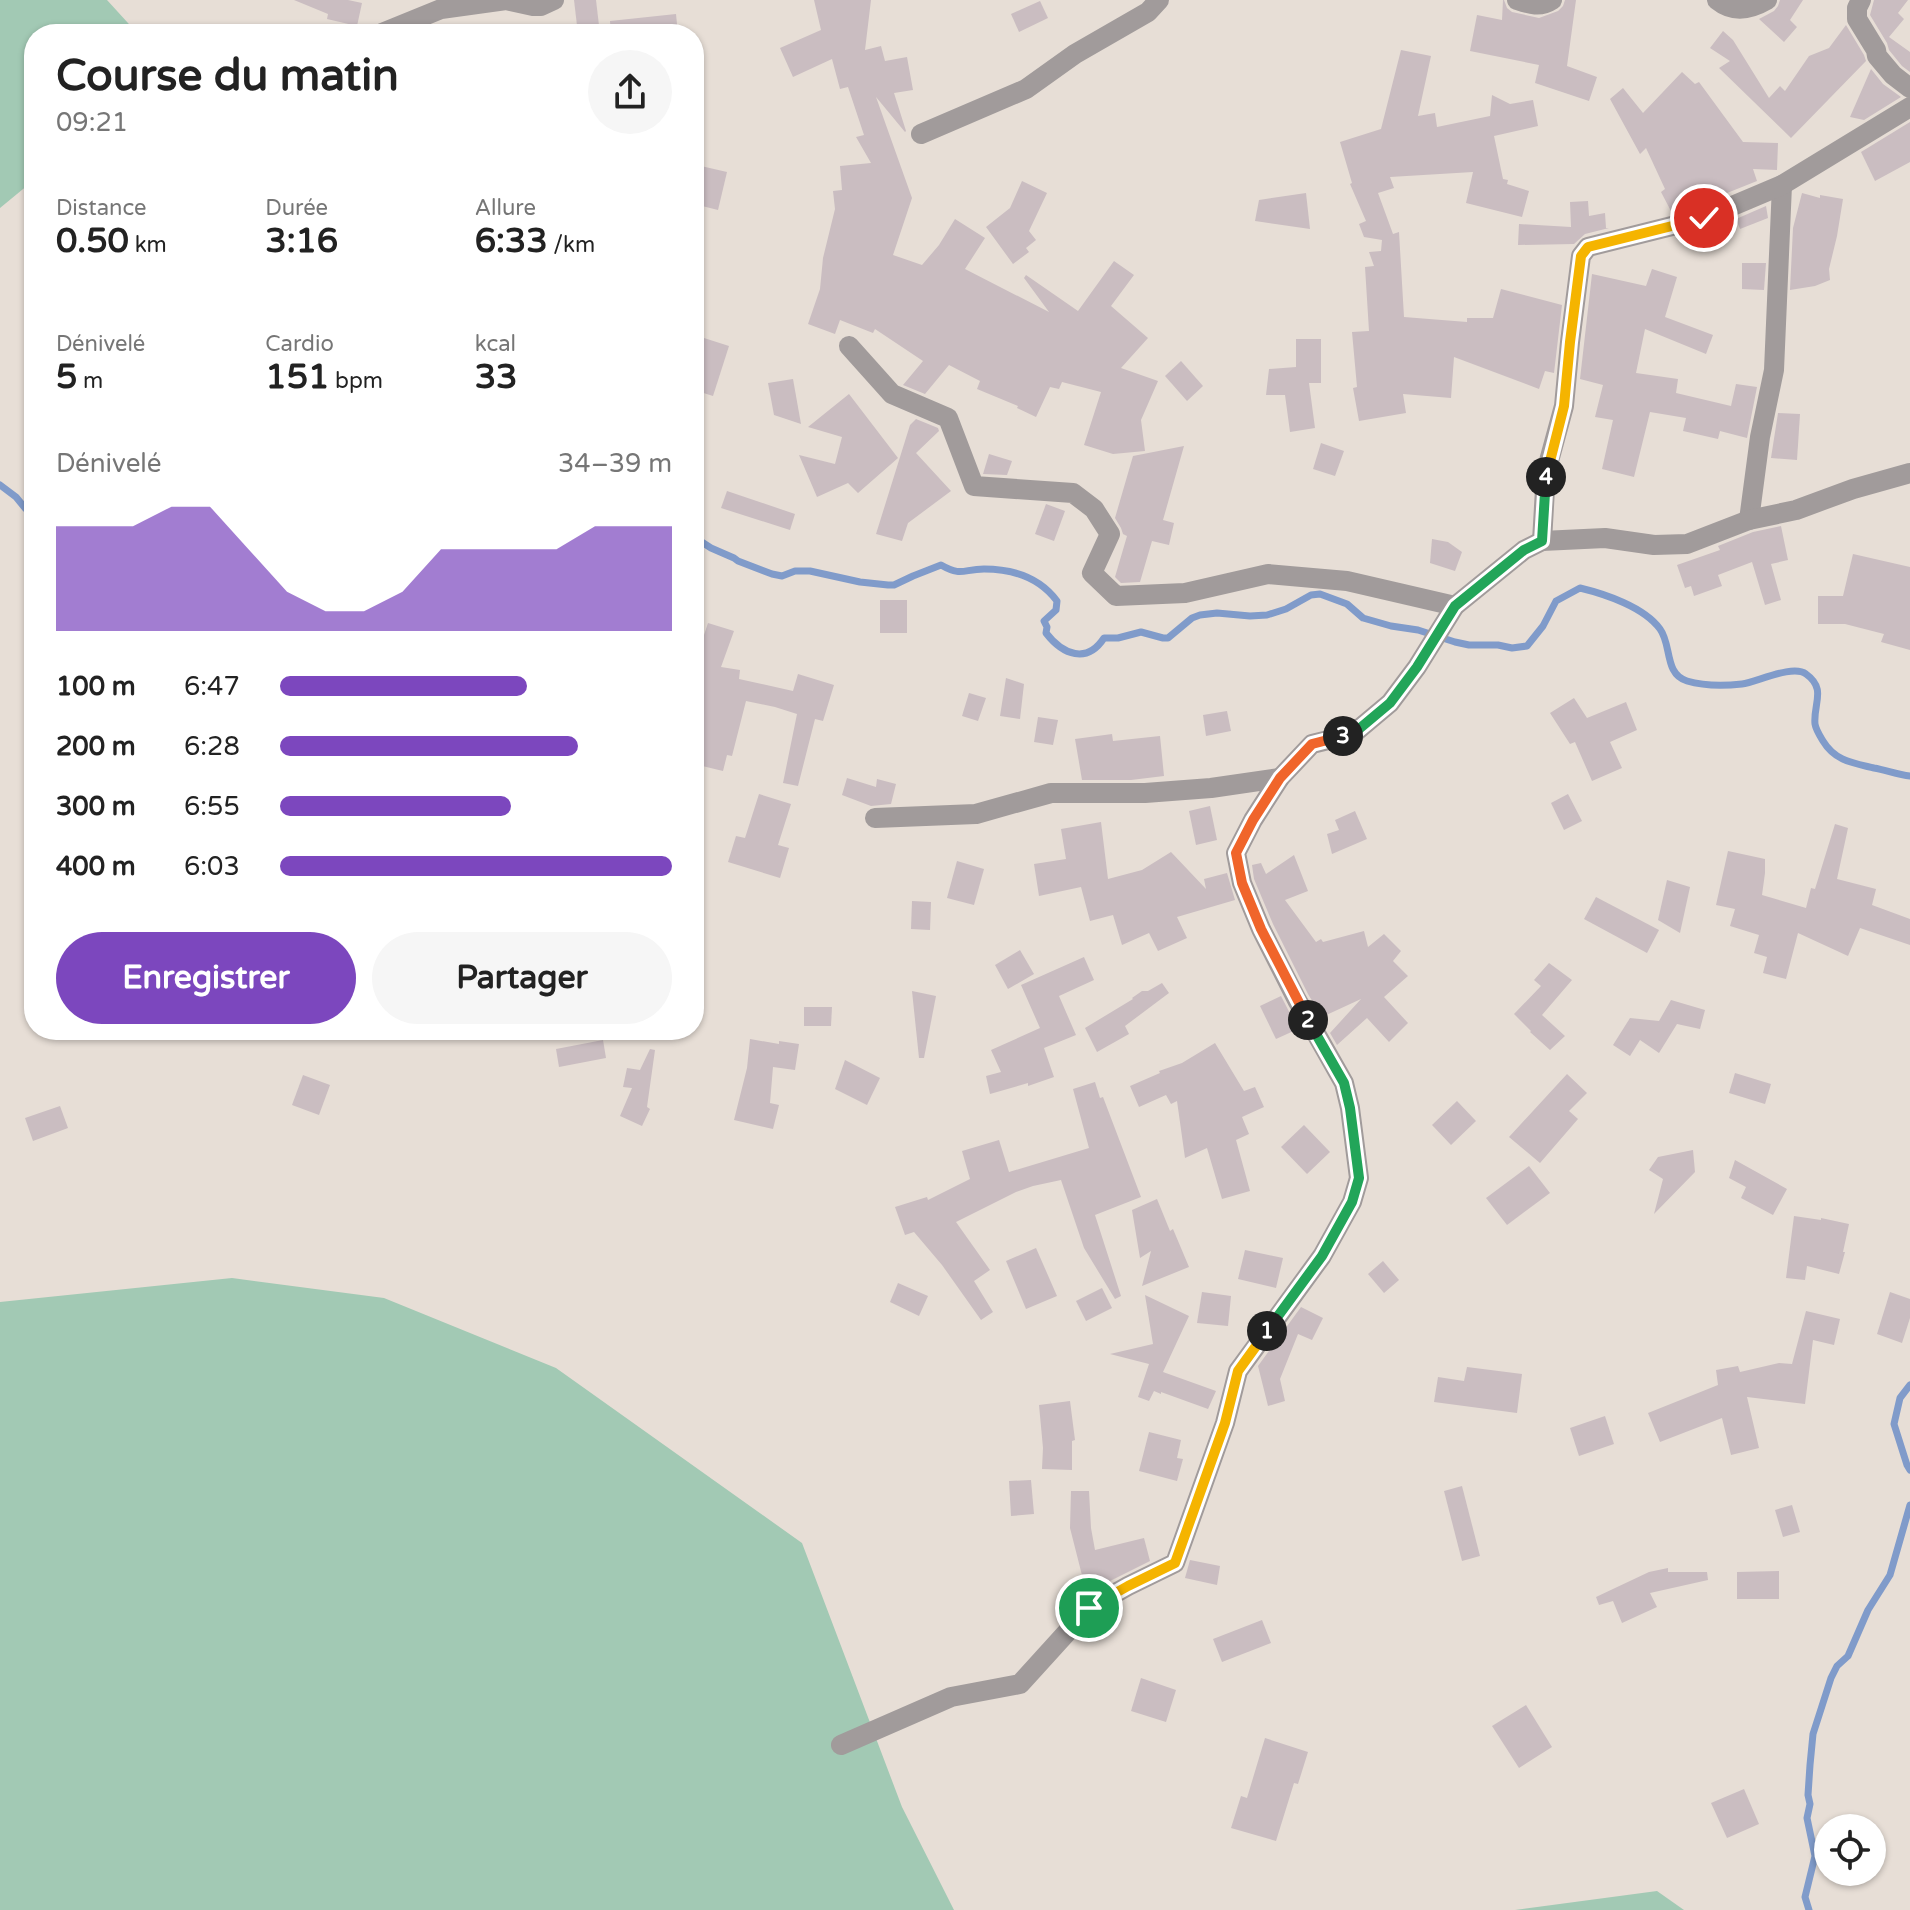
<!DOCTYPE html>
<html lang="fr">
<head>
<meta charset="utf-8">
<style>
  body { margin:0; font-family:"Varela Round",sans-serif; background:#f6f6f6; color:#222; height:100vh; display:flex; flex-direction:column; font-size:30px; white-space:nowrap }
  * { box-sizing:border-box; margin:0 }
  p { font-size:26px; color:#767676 }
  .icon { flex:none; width:44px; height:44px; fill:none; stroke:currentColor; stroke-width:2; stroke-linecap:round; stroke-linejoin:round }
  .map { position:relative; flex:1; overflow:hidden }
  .side { position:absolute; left:24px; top:24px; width:680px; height:1016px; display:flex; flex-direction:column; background:#fff; border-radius:32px; box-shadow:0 2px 6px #0004 }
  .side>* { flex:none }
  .buttons { position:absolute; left:1814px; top:1814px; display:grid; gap:16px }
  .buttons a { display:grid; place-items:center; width:72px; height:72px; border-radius:50%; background:#fff; box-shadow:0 2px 6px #0004; font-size:40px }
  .pin { position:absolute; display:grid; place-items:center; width:68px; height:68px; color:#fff; margin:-34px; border:4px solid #fff; border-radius:50%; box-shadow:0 2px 8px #0007 }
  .km { position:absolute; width:40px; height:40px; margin:-20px; border-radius:50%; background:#222; color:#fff; font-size:22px; line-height:40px; text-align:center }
  .round { display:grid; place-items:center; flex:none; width:84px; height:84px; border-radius:42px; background:#f6f6f6 }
  .summary { display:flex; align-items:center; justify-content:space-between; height:136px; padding:0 32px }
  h1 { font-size:44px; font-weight:700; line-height:60px }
  .figures { display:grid; grid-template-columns:repeat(3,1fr); gap:12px; height:136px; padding:8px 32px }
  .figures div { display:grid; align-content:center }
  .figures b { font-size:34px; font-weight:700 }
  .figures small { font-size:22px; font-weight:400 }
  .figures p { font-size:22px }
  .chart { height:224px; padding:16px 32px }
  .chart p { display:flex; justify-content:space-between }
  .chart svg { width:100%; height:144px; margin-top:8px; fill:#7c47be; opacity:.7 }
  .primary-button { display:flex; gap:16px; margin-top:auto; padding:16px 32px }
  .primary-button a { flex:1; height:92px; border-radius:48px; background:#7c47be; color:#fff; font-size:32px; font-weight:700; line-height:92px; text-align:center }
  .primary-button a+a { background:#f6f6f6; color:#222 }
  ul { padding:0 32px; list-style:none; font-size:26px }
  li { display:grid; grid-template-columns:128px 96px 1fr; align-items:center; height:60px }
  li i { height:20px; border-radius:10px; background:#7c47be }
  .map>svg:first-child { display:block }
  .green { fill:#a2c9b4 }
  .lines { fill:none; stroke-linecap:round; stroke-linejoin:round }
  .stream { stroke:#809bca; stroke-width:7 }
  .building { fill:#cabdc1 }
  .minor { stroke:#a19b9b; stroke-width:20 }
  .split-1-casing { stroke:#fff; stroke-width:16 }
  .split-2-casing { stroke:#fff; stroke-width:16 }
  .split-3-casing { stroke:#fff; stroke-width:16 }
  .split-4-casing { stroke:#fff; stroke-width:16 }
  .split-5-casing { stroke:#fff; stroke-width:16 }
  .split-1 { stroke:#f5b400; stroke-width:10 }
  .split-2 { stroke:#22a559; stroke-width:10 }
  .split-3 { stroke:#f0652b; stroke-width:10 }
  .split-4 { stroke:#22a559; stroke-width:10 }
  .split-5 { stroke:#f5b400; stroke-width:10 }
</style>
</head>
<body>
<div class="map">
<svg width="1910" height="1910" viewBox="0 0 1910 1910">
  <rect width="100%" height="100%" fill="#e7ded6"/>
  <g class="green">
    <polygon points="0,0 107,0 138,34 34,34 34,180 0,208"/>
    <polygon points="232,1278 384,1298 556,1368 802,1543 902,1807 954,1910 0,1910 0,1302"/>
    <polygon points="1657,1891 1684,1910 1515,1910"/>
  </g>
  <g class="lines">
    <g class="stream">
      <polyline points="0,485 16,497 25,508 34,517"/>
      <path d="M 694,537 L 711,548 L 734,558 L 738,561 L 772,574 L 782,576 L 795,571 L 810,571 L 860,582 L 888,585 L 894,585 L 913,576 L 941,565 C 962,577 963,569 984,569 C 1013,569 1039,577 1057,601 L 1056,610 L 1044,621 L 1047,627 L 1046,633 C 1063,655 1087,664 1104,638 L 1118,638 L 1141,632 L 1163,638 L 1168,638 L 1192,618 L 1200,615 L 1217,613 L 1250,616 L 1267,615 L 1286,609 L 1311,595 L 1320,594 L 1347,604 L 1363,618 L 1391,626 L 1418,630 L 1455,642 L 1469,645 L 1498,645 L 1512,648 L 1527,646 L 1543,626 L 1556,601 L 1580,588 C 1605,594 1644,607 1660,629 C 1672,645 1664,674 1687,681 C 1704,686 1724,686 1742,684 C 1757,682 1793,664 1806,674 C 1827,689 1813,704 1815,724 C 1816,730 1820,736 1823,741 C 1835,761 1853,763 1874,768 C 1886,770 1898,775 1910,776"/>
      <polyline points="1910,1385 1900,1398 1894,1424 1907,1465 1910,1470"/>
      <polyline points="1809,1910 1805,1897 1815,1856 1807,1818 1810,1804 1808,1795 1810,1765 1813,1734 1831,1678 1837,1666 1848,1656 1868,1610 1890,1575 1910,1505"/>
    </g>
  </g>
  <g class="building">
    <polygon points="294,0 348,0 362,3 357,26 327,19 328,14"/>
    <polygon points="574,0 596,0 600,34 578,34"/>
    <polygon points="814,0 871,0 865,50 881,46 885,61 907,57 913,90 894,93 906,131 905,132 876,97 912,198 893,255 922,265 939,245 955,219 985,238 965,269 1049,312 1024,278 1026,275 1078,311 1114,261 1134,275 1111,306 1148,338 1121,368 1158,381 1141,420 1145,451 1113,454 1084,445 1101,392 1062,382 1059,389 1050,387 1036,417 1017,408 1018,406 977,389 980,381 949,365 925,394 903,385 923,361 875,329 873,333 840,320 835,334 808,324 820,289 823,258 835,209 833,191 842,190 840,166 871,163 856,137 864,135 848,87 840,89 832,59 793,77 780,48 821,30"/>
    <polygon points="1503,0 1504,0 1507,8 1512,12 1539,18 1558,11 1563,6 1565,0 1576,0 1567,66 1597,77 1589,101 1535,83 1539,65 1470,51 1477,15 1502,20"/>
    <polygon points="1780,0 1803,0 1790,20 1797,27 1784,42 1759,19 1774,11 1778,6"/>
    <polygon points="1874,0 1908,0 1898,13 1904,19 1889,37 1910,52 1910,72 1902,66 1889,50 1887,43 1870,15"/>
    <polygon points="1040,1 1048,18 1019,32 1011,14"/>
    <polygon points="676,14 678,34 611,34 610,21"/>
    <polygon points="1846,25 1864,55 1866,61 1791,138 1719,68 1730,61 1710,48 1723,31 1733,40 1769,98 1780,86 1785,91 1809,56 1829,48"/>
    <polygon points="1401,50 1431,56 1418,116 1435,113 1437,127 1490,116 1492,95 1510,104 1533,100 1538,126 1494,136 1503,179 1508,180 1507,184 1529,191 1522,217 1466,203 1473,172 1390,177 1394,188 1378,193 1393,234 1399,232 1404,317 1467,322 1467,318 1493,318 1501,289 1562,305 1554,373 1545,371 1539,389 1454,357 1451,398 1403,394 1406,413 1359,421 1353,388 1357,387 1352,332 1369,331 1365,267 1374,266 1369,252 1381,251 1382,240 1364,237 1359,224 1366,221 1350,184 1352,183 1340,142 1381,129"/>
    <polygon points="1871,69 1883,84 1901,97 1864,120 1850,117"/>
    <polygon points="1682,72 1695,84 1699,82 1743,142 1778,143 1777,170 1753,169 1757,181 1687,209 1672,213 1661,192 1665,189 1646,148 1640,154 1610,99 1623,88 1643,113"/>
    <polygon points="1910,122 1910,162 1875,181 1861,152"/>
    <polygon points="701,166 727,172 718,210 694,204"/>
    <polygon points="1022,181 1047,193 1029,231 1036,240 1026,248 1029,252 1013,264 986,227 1010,208"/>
    <polygon points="1306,193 1310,229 1255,221 1259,200"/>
    <polygon points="1802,193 1820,198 1820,195 1843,199 1837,236 1829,269 1830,280 1815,286 1790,290 1793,228"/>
    <polygon points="1588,201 1589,216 1605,213 1606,228 1609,228 1585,234 1574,244 1518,245 1519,224 1571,227 1570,202"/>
    <polygon points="1766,206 1768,218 1740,229 1736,219"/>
    <polygon points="1742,263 1766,263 1764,290 1742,289"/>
    <polygon points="1652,269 1677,277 1665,317 1713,335 1706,354 1645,329 1636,373 1678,379 1676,393 1731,406 1736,384 1757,387 1747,438 1720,431 1718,439 1683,431 1686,418 1650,412 1634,477 1602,469 1613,420 1595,417 1603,385 1580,379 1592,274 1646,286"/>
    <polygon points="704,338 729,346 713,396 694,390 694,370"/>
    <polygon points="1296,339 1321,339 1321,383 1309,383 1315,428 1290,432 1285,395 1266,395 1269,369 1296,367"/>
    <polygon points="1181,361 1203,386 1187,401 1165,376"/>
    <polygon points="793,379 801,424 774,415 768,383"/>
    <polygon points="849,394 898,458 858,493 848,483 817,497 799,455 835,464 842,437 808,427"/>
    <polygon points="1778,413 1800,414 1797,460 1771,458"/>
    <polygon points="916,419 938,428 939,431 916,453 951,491 908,523 902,541 876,534 910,425"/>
    <polygon points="1321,443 1344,451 1335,476 1313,469"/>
    <polygon points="1184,446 1163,520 1174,523 1169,545 1152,541 1140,582 1121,583 1115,577 1127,536 1123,534 1121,528 1115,518 1133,456"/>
    <polygon points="989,454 1012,461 1007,475 983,474"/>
    <polygon points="727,491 795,514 790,530 721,508"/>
    <polygon points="1046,504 1065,511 1054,541 1035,534"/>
    <polygon points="1781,526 1788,560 1771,564 1781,600 1765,605 1752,562 1718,575 1722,586 1694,596 1691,586 1685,588 1677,565 1720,550 1718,546 1753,532"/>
    <polygon points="1432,539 1448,542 1462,552 1455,571 1430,563"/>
    <polygon points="1853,554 1910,567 1910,650 1881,642 1884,634 1845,624 1818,624 1818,596 1843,596"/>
    <rect x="880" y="600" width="27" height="33"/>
    <polygon points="708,623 734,631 721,667 740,670 739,679 793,691 798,674 834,685 823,721 815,719 798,786 783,783 797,714 775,707 746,701 732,756 727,755 723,771 694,764 694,665"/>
    <polygon points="1006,678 1024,684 1020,719 1000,716"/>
    <polygon points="969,693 986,698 978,721 962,716"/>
    <polygon points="1574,698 1587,718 1626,702 1637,730 1610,742 1622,768 1592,781 1575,742 1570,744 1550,713"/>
    <polygon points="1227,711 1231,731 1206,736 1203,715"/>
    <polygon points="1038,717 1058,720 1053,745 1034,742"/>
    <polygon points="1112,734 1113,741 1160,736 1164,776 1131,780 1082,780 1075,739"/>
    <polygon points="847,778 876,787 877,779 896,784 891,804 871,806 842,795"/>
    <polygon points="759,794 791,804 778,845 789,848 780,878 728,862 736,836 745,838"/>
    <polygon points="1568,794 1582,821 1564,830 1551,803"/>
    <polygon points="1210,806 1217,840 1196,845 1189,811"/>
    <polygon points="1355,811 1367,839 1332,854 1327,834 1339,830 1335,820"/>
    <polygon points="1101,822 1108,879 1142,870 1171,852 1206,889 1204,879 1227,873 1235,900 1177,917 1187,938 1158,951 1149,933 1122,945 1113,915 1090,921 1081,887 1039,896 1034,864 1066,859 1061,829"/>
    <polygon points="1835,824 1848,828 1837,879 1876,889 1872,905 1910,919 1910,945 1860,928 1848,956 1798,933 1786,979 1763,973 1767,957 1754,953 1759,935 1730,926 1735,909 1716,905 1728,851 1765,859 1765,873 1762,895 1806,908 1811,888 1815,889"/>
    <polygon points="1294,855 1308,891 1285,900 1316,942 1321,939 1323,942 1364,931 1368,947 1384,934 1401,951 1393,961 1408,976 1384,997 1408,1023 1389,1042 1367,1018 1337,1045 1330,1033 1361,999 1322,1017 1308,994 1273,924 1254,879 1252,865 1261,863 1266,874"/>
    <polygon points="957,861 984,869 974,905 947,898"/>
    <polygon points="1667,880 1690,887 1680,933 1658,920"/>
    <polygon points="1596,897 1659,930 1647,953 1584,919"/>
    <polygon points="912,901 931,902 930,930 911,929"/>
    <polygon points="1020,950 1034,974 1008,989 995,965"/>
    <polygon points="1084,957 1094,980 1059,996 1076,1035 1044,1048 1054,1077 1028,1086 1028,1083 990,1094 986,1076 1001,1072 991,1050 1040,1028 1021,985"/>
    <polygon points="1549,963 1572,980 1542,1015 1565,1036 1550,1050 1530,1032 1531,1031 1514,1014 1541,986 1534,980"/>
    <polygon points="1162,983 1169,993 1125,1026 1129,1034 1097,1052 1085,1028 1133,999 1132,998 1142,991 1148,991"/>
    <polygon points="912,991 936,996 924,1058 919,1058"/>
    <polygon points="1281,996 1298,1029 1276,1039 1260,1006"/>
    <polygon points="1671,1000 1705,1010 1700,1029 1677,1024 1659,1053 1640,1040 1630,1056 1613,1045 1630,1018 1659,1021"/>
    <polygon points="804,1007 832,1007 831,1026 804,1026"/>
    <polygon points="750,1039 779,1044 779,1041 799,1044 795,1070 773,1067 770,1103 779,1105 773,1129 734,1120 747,1068"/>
    <polygon points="603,1040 606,1058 559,1067 556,1049"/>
    <polygon points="1215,1043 1244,1091 1255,1087 1264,1107 1242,1117 1249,1134 1236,1140 1250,1191 1222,1199 1207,1148 1185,1158 1177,1101 1171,1104 1166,1095 1139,1107 1130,1086 1160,1073 1159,1071 1182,1063"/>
    <polygon points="650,1049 655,1050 647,1107 650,1109 642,1126 620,1116 632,1088 623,1087 627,1068 640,1070"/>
    <polygon points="845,1060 880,1078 867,1105 835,1089"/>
    <polygon points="1735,1073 1771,1084 1765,1104 1729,1093"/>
    <polygon points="1567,1074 1587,1093 1569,1111 1578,1119 1540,1163 1509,1137"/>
    <polygon points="303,1075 330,1085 319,1115 292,1105"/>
    <polygon points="1095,1082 1100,1098 1103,1097 1141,1197 1095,1215 1121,1296 1115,1299 1084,1248 1061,1180 1033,1186 1016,1192 956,1222 990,1270 974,1281 993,1312 981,1320 942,1265 914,1232 905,1235 895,1207 927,1197 928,1200 970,1179 962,1151 999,1140 1009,1172 1089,1148 1073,1089"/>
    <polygon points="1457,1101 1476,1121 1451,1145 1432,1125"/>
    <polygon points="60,1106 68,1128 33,1141 25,1118"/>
    <polygon points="1304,1125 1330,1152 1307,1174 1281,1147"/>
    <polygon points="1693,1150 1695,1172 1654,1214 1663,1179 1649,1170 1658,1157"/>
    <polygon points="1735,1160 1787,1189 1773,1215 1741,1198 1746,1187 1729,1178"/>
    <polygon points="1529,1166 1550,1193 1507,1225 1486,1198"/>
    <polygon points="1157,1199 1170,1231 1173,1229 1189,1267 1142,1286 1151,1251 1140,1258 1132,1210"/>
    <polygon points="1794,1216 1821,1220 1821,1218 1849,1224 1843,1252 1845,1252 1839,1274 1807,1266 1805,1280 1786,1278"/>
    <polygon points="1036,1248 1057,1296 1026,1309 1006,1261"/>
    <polygon points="1245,1250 1283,1258 1276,1288 1238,1279"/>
    <polygon points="1383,1261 1399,1280 1384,1293 1368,1274"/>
    <polygon points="898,1283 928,1296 919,1316 890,1302"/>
    <polygon points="1102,1288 1112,1308 1086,1321 1076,1301"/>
    <polygon points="1202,1292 1231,1296 1228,1326 1197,1323"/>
    <polygon points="1890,1292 1910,1299 1910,1318 1902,1343 1877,1334"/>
    <polygon points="1145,1295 1189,1316 1163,1372 1216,1391 1208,1409 1161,1392 1161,1394 1154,1391 1149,1401 1138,1397 1149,1364 1110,1354 1153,1344"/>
    <polygon points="1301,1307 1323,1318 1312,1340 1298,1334 1280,1379 1285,1401 1268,1406 1258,1366"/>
    <polygon points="1806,1311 1840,1319 1834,1345 1813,1340 1805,1404 1747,1397 1759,1448 1731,1455 1722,1418 1660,1442 1648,1413 1718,1385 1716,1370 1738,1366 1740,1372 1779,1363 1792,1364"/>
    <polygon points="1467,1367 1522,1374 1517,1413 1434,1402 1438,1377 1464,1381"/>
    <polygon points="1070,1401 1075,1440 1072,1441 1072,1470 1042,1469 1043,1448 1039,1405"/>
    <polygon points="1605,1416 1614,1444 1579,1456 1570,1428"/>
    <polygon points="1149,1432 1181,1440 1177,1458 1183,1459 1177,1481 1139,1471"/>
    <polygon points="1031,1480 1034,1514 1011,1516 1009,1481"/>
    <polygon points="1462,1486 1480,1556 1462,1561 1444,1491"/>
    <polygon points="1071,1491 1089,1491 1091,1528 1095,1550 1144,1538 1150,1561 1110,1581 1085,1587 1070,1528"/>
    <polygon points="1792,1505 1800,1532 1783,1537 1775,1510"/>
    <polygon points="1190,1560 1220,1566 1217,1585 1185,1578"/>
    <polygon points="1668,1568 1668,1572 1707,1572 1708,1580 1650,1593 1657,1607 1622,1623 1613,1601 1599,1605 1596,1597 1649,1572"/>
    <polygon points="1779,1571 1779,1599 1737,1599 1737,1572"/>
    <polygon points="1262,1620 1271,1643 1222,1662 1213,1639"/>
    <polygon points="1141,1678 1176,1690 1166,1722 1131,1711"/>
    <polygon points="1526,1705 1552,1747 1519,1768 1492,1726"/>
    <polygon points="1265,1738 1308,1752 1298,1784 1294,1783 1276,1841 1231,1828 1241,1796 1247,1798"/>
    <polygon points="1744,1789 1759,1824 1727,1838 1711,1803"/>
  </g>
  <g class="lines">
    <g class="minor">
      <path d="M 1517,0 C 1529,4 1540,8 1552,0"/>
      <path d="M 1717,0 C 1733,13 1750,10 1767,0"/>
      <polyline points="1861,0 1857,8 1857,19 1876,50 1877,56 1893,75 1910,88"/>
      <polyline points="382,33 441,9 506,0 533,6 541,6 554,0"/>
      <polyline points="921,134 1026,89 1075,54 1148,12 1159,0"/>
      <polyline points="849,346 892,394 948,418 974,486 1073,493 1094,509 1110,534 1092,573 1116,596 1185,593 1268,574 1347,581 1455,606"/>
      <polyline points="1749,520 1760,437 1774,370 1782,185"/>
      <polyline points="1542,541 1546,472 1564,406 1570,342 1581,256 1588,247 1704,218 1782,185 1910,107"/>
      <polyline points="875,818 976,814 1051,793 1145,793 1211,788 1280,778"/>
      <polyline points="841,1745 951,1697 1020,1684 1089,1608 1128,1586 1175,1563 1225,1423 1238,1371 1322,1256 1352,1202 1359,1178 1350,1108 1344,1083 1297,1000 1261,929 1242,883 1236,853 1253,820 1280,778 1312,744 1353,734 1390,703 1417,667 1455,606 1524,550 1542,541 1605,538 1654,545 1687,544 1749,520 1796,510 1853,489 1910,473"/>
    </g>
  </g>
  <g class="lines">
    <defs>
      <polyline id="split-1" points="1089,1608 1128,1586 1175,1563 1225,1423 1238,1371 1267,1331"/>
      <polyline id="split-2" points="1267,1331 1322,1256 1352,1202 1359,1178 1350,1108 1344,1083 1308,1020"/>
      <polyline id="split-3" points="1308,1020 1261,929 1242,883 1236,853 1253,820 1280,778 1312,744 1343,736"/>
      <polyline id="split-4" points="1343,736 1353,734 1390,703 1417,667 1455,606 1524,550 1542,541 1546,477"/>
      <polyline id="split-5" points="1546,477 1564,406 1570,342 1581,256 1588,247 1704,218"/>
    </defs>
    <use href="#split-1" class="split-1-casing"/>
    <use href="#split-2" class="split-2-casing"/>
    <use href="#split-3" class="split-3-casing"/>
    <use href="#split-4" class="split-4-casing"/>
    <use href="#split-5" class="split-5-casing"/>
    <use href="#split-1" class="split-1"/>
    <use href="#split-2" class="split-2"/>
    <use href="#split-3" class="split-3"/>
    <use href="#split-4" class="split-4"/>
    <use href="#split-5" class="split-5"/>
  </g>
</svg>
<div class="buttons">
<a><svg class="icon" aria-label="locate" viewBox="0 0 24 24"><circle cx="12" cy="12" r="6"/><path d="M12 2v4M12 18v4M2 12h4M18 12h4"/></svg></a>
</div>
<div class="pin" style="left:1089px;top:1608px;background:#1e9e55"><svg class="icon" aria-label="arrive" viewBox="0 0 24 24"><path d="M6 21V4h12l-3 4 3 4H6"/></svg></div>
<div class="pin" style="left:1704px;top:218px;background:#d93025"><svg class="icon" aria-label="check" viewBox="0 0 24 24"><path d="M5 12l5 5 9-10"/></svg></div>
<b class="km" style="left:1267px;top:1331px">1</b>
<b class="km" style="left:1308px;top:1020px">2</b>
<b class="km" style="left:1343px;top:736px">3</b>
<b class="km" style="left:1546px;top:477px">4</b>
<section class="side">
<div class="summary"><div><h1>Course du matin</h1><p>09:21</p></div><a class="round"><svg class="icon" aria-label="share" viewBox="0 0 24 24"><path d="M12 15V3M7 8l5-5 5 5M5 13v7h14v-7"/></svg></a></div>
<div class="figures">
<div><p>Distance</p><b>0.50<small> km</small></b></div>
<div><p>Durée</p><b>3:16</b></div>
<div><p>Allure</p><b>6:33<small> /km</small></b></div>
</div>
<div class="figures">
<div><p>Dénivelé</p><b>5<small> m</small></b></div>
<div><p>Cardio</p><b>151<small> bpm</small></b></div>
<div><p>kcal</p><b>33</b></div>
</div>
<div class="chart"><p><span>Dénivelé</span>34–39 m</p>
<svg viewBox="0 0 160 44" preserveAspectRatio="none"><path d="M0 44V12L10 12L20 12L30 6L40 6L50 19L60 32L70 38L80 38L90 32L100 19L110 19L120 19L130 19L140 12L150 12L160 12V44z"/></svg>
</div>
<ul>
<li><b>100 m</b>6:47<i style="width:63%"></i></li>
<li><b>200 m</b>6:28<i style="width:76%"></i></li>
<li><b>300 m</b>6:55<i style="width:59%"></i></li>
<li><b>400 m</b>6:03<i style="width:100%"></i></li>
</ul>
<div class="primary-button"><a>Enregistrer</a><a>Partager</a></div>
</section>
</div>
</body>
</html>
